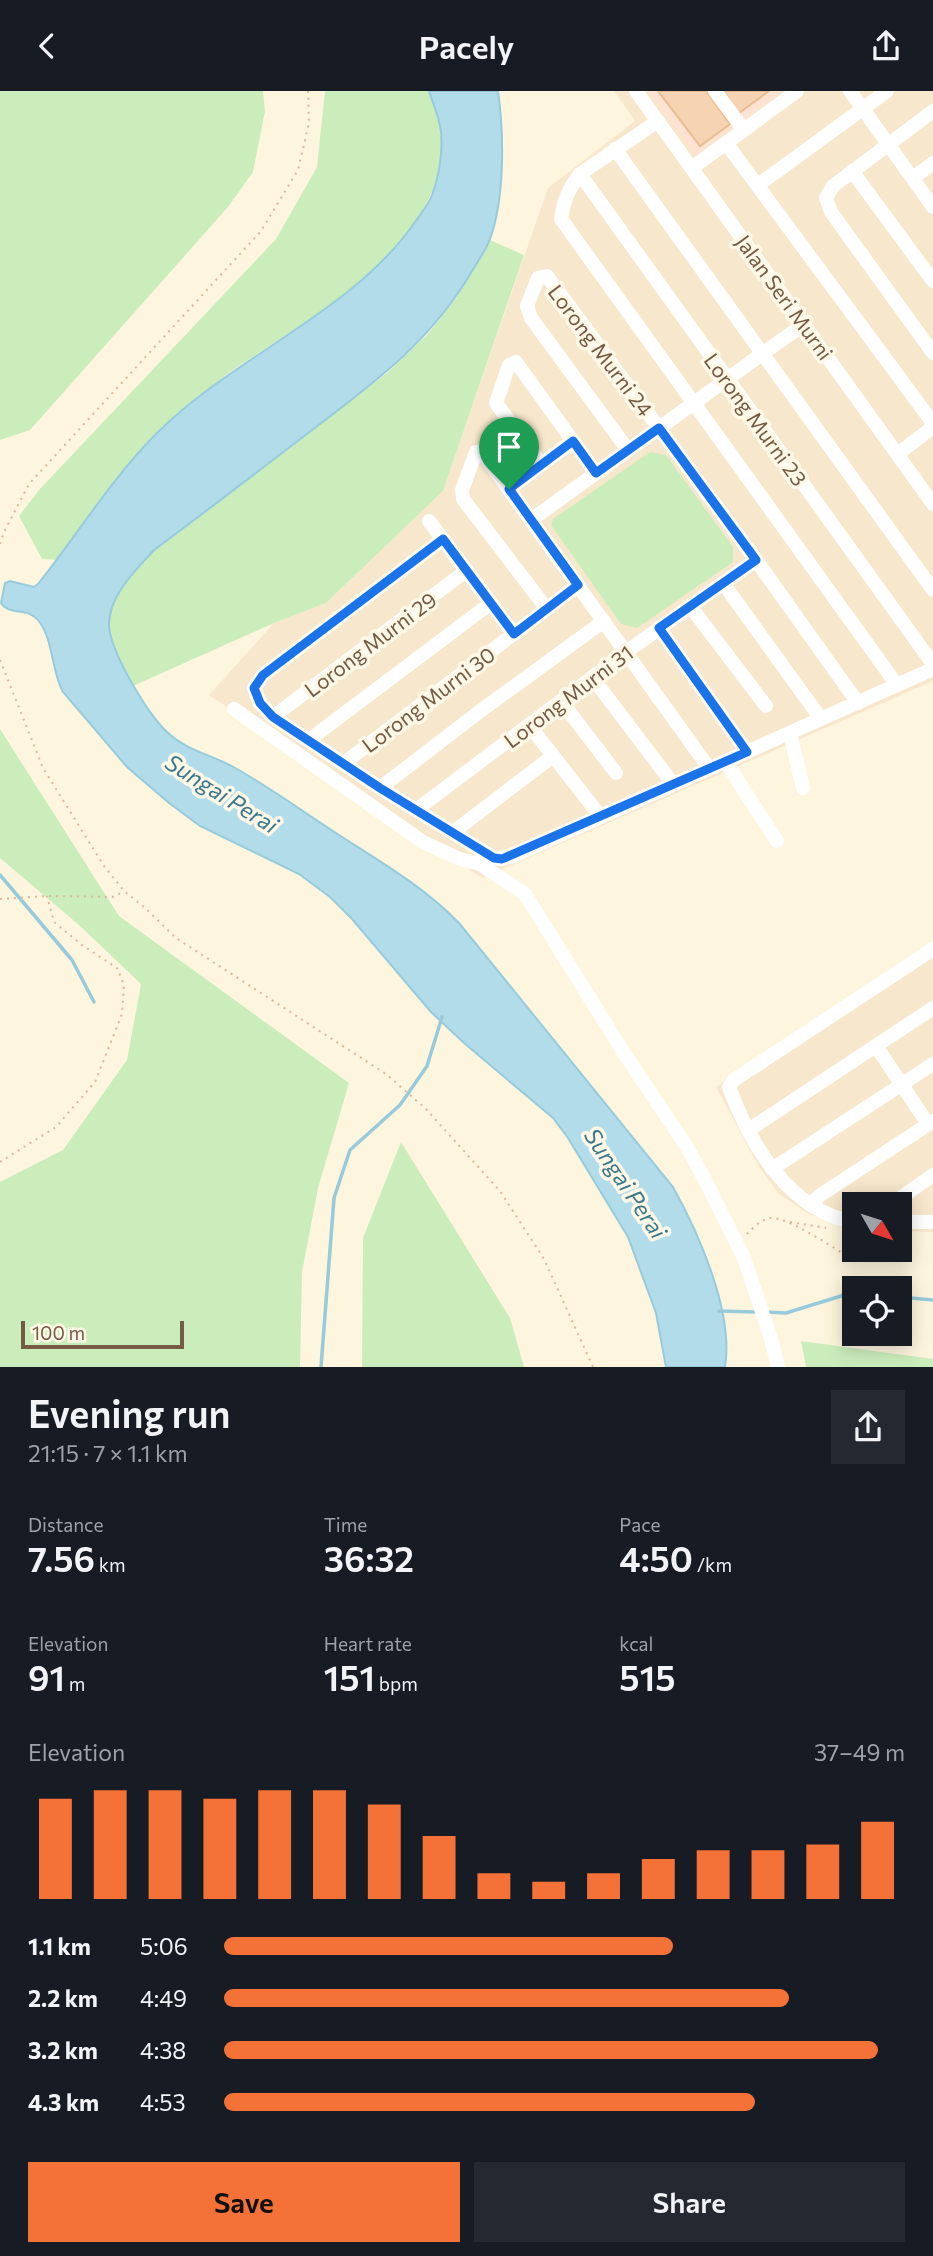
<!DOCTYPE html>
<html lang="en">
<head>
<meta charset="utf-8">
<style>
  body { margin:0; font-family:Commissioner,sans-serif; background:#242831; color:#f1f3f6; height:100vh; display:flex; flex-direction:column; font-size:26px; white-space:nowrap }
  * { box-sizing:border-box; margin:0 }
  p { font-size:23px; color:#9ea1a6 }
  .icon { flex:none; width:38px; height:38px; fill:none; stroke:currentColor; stroke-width:2; stroke-linecap:round; stroke-linejoin:round }
  .map { position:relative; height:1276px; overflow:hidden }
  .drawer { display:flex; flex-direction:column; background:#171b24; flex:1 }
  .drawer>* { flex:none }
  .needle { width:46px; rotate:129deg }
  .controls { position:absolute; left:842px; top:1101px; display:grid; gap:14px }
  .controls a { display:grid; place-items:center; width:70px; height:70px; border-radius:0px; background:#171b24; box-shadow:0 4px 18px #0003; font-size:35px }
  .scale { position:absolute; left:21px; bottom:18px; width:163px; box-sizing:border-box; padding-left:7px; border:4px solid #765b44; border-top:0; font-size:19px; line-height:24px; white-space:nowrap; color:#765b44; -webkit-text-stroke:5px #fff8e7; paint-order:stroke }
  .pin { position:absolute; display:grid; place-items:center; width:60px; height:60px; color:#fff; margin:-72px -30px; border-radius:50% 50% 50% 0; rotate:-45deg; box-shadow:0 0 7px #0007 }
  .pin .icon { rotate:45deg }
  .round { display:grid; place-items:center; flex:none; width:74px; height:74px; border-radius:0px; background:#242831 }
  .head { display:flex; align-items:center; justify-content:space-between; height:119px; padding:0 28px }
  h1 { font-size:38px; font-weight:600; line-height:52px }
  .stats { display:grid; grid-template-columns:repeat(3,1fr); gap:10px; height:119px; padding:7px 28px }
  .stats div { display:grid; align-content:center }
  .stats b { font-size:35px; font-weight:600 }
  .stats small { font-size:19px; font-weight:400 }
  .stats p { font-size:19px }
  .chart { height:196px; padding:14px 28px }
  .chart p { display:flex; justify-content:space-between }
  .chart svg { width:100%; height:126px; margin-top:7px; stroke:#f47237; stroke-width:6 }
  .cta { display:flex; gap:14px; margin-top:auto; padding:14px 28px }
  .cta a { flex:1; height:80px; border-radius:0px; background:#f47237; color:#111; font-size:28px; font-weight:600; line-height:80px; text-align:center }
  .cta a+a { background:#242831; color:#f1f3f6 }
  ul { padding:0 28px; list-style:none; font-size:23px }
  li { display:grid; grid-template-columns:112px 84px 1fr; align-items:center; height:52px }
  li i { height:18px; border-radius:9px; background:#f47237 }
  header { display:flex; justify-content:space-between; align-items:center; height:91px; padding:0 28px; background:#171b24; font-size:32px; font-weight:600 }
  .map>svg:first-child { display:block }
  .residential { fill:#f7e7cc }
  .commercial { fill:#ffe3d2 }
  .green { fill:#cbedbc }
  .water { fill:#b2dce9; stroke:#97cbdc; stroke-width:2 }
  .lines { fill:none; stroke-linecap:round; stroke-linejoin:round }
  .stream { stroke:#97cbdc; stroke-width:3.5 }
  .building { fill:#f6d4b3; stroke:#eabc92; stroke-width:2 }
  .path { stroke:#dbb797; stroke-width:2; stroke-dasharray:2 5; stroke-linecap:butt }
  .minor { stroke:#fff; stroke-width:14 }
  .route-casing { stroke:#fff; stroke-width:14 }
  .route { stroke:#1a73e8; stroke-width:9 }
  .labels { text-anchor:middle; dominant-baseline:central; stroke-width:7; stroke-linejoin:round; paint-order:stroke }
  .street-label { font-size:21px; fill:#765b44; stroke:#fff8e7 }
  .water-label { font-size:23px; font-style:italic; fill:#3c788c; stroke:#fff8e7 }
</style>
</head>
<body>
<header><svg class="icon" aria-label="back" viewBox="0 0 24 24"><path d="M15 5l-7 7 7 7"/></svg>Pacely<svg class="icon" aria-label="share" viewBox="0 0 24 24"><path d="M12 15V3M7 8l5-5 5 5M5 13v7h14v-7"/></svg></header>
<div class="map">
<svg width="933" height="1276" viewBox="0 0 933 1276">
  <rect width="100%" height="100%" fill="#fef5de"/>
  <g class="residential">
    <polygon points="614,0 933,0 933,590 482,787 209,604 274,532 326,512 443,400 548,97 635,30"/>
    <polygon points="933,851 933,1141 900,1140 900,1113 854,1113 854,1138 847,1138 807,1122 778,1102 758,1074 716,996"/>
  </g>
  <polygon class="commercial" points="648,0 782,0 695,65"/>
  <g class="green">
    <polygon points="0,0 263,0 265,20 253,81 228,116 30,339 0,349"/>
    <path d="M 325,0 L 429,0 C 433,13 440,28 441,41 C 451,136 343,206 274,252 C 255,265 234,276 217,291 C 197,308 175,324 156,343 C 119,382 88,425 57,469 L 42,468 L 19,425 L 39,399 L 276,148 L 317,76 Z"/>
    <path d="M 490,149 L 524,164 L 443,400 L 326,512 L 274,532 L 133,595 C 125,577 109,554 109,533 C 109,503 136,480 154,459 L 387,282 L 428,243 L 457,206 Z"/>
    <polygon points="650,361 666,364 733,456 733,471 637,537 621,533 551,434 553,428"/>
    <polygon points="0,638 119,825 349,992 318,1097 302,1181 300,1276 0,1276 0,1091 63,1059 127,969 141,893 79,834 0,767"/>
    <polygon points="401,1051 510,1227 524,1276 362,1276 363,1147"/>
    <polygon points="801,1250 933,1268 933,1276 806,1276"/>
  </g>
  <path class="water" d="M 429,0 L 498,0 C 504,43 505,107 490,148 C 486,159 478,170 472,180 C 430,253 368,296 303,346 C 253,384 204,422 154,459 C 136,479 108,505 109,535 C 111,562 147,622 167,641 C 187,660 213,664 237,678 C 272,698 305,722 339,744 C 381,771 424,796 459,832 L 673,1096 C 699,1143 734,1222 725,1276 L 666,1276 L 656,1222 L 628,1146 L 568,1047 L 553,1027 L 464,952 L 431,921 L 352,828 L 330,806 L 299,783 L 200,735 L 169,712 L 127,676 L 63,601 C 51,580 54,549 38,529 C 28,516 9,525 1,512 L 5,492 L 10,490 L 34,496 L 38,493 C 78,443 111,388 157,342 C 234,265 353,221 415,131 C 421,122 429,113 432,104 C 439,85 443,61 441,41 C 440,28 433,13 429,0 Z"/>
  <g class="lines">
    <g class="stream">
      <polyline points="0,784 72,869 94,911"/>
      <polyline points="900,1206 933,1209"/>
      <polyline points="719,1220 757,1221"/>
      <polyline points="765,1221 786,1222 854,1201"/>
      <polyline points="321,1276 334,1107 350,1059 400,1014 427,975 442,926"/>
    </g>
  </g>
  <g class="building">
    <polygon points="658,0 706,0 730,33 700,55"/>
    <polygon points="723,0 769,0 739,22"/>
  </g>
  <g class="lines">
    <g class="path">
      <polyline points="0,453 4,441 29,393 261,140 298,79 309,32 308,0"/>
      <polyline points="0,569 43,677 104,775 124,800 144,816 176,847 386,983 426,1018 500,1100 544,1168 593,1276"/>
      <polyline points="0,808 47,805 112,806 123,801"/>
      <polyline points="0,1071 56,1036 95,991 122,923 124,894 117,877 82,854 54,831 47,805"/>
      <polyline points="790,1131 826,1137"/>
      <path d="M 747,1143 C 753,1137 760,1129 770,1127 C 787,1125 837,1159 853,1169 L 872,1165 L 877,1158"/>
    </g>
    <g class="minor">
      <polyline points="636,0 933,413"/>
      <polyline points="715,0 744,39"/>
      <polyline points="850,0 933,116"/>
      <polyline points="933,20 833,95 826,107 831,121 933,262"/>
      <path d="M 658,30 L 580,83 C 569,96 563,112 561,128 L 897,594"/>
      <polyline points="726,52 933,332"/>
      <polyline points="615,58 933,499"/>
      <polyline points="692,77 797,0"/>
      <polyline points="852,80 933,190"/>
      <polyline points="580,83 933,573"/>
      <polyline points="913,87 933,72"/>
      <polyline points="758,94 887,0"/>
      <polyline points="628,359 531,227 527,215 538,187 547,185 756,469 858,612"/>
      <polyline points="898,363 933,336"/>
      <polyline points="541,373 496,312 509,274 516,271 596,382"/>
      <polyline points="508,398 573,350"/>
      <polyline points="531,429 804,233"/>
      <polyline points="429,430 514,543"/>
      <polyline points="443,448 263,584 254,597 260,612 273,626 380,697 494,767 511,766 933,578"/>
      <polyline points="723,492 821,628"/>
      <polyline points="690,515 766,615"/>
      <polyline points="547,518 463,408 462,399 476,361 481,360 709,677"/>
      <polyline points="659,537 747,661"/>
      <polyline points="592,586 673,693"/>
      <polyline points="561,610 616,682"/>
      <polyline points="234,618 423,751 460,768 480,773 525,803 624,962 687,1056 706,1091 744,1167 771,1248 778,1276"/>
      <polyline points="273,626 467,479"/>
      <polyline points="529,634 601,726"/>
      <polyline points="790,642 803,697"/>
      <polyline points="309,649 491,512"/>
      <polyline points="725,670 777,750"/>
      <polyline points="344,672 578,494"/>
      <polyline points="380,697 479,621 604,530"/>
      <polyline points="416,719 626,561 756,469"/>
      <polyline points="452,742 553,665"/>
      <polyline points="876,955 928,1033"/>
      <polyline points="750,1038 933,917"/>
      <polyline points="772,1078 933,973"/>
      <polyline points="892,1113 933,1084"/>
      <polyline points="811,1114 819,1105 933,1030"/>
      <path d="M 854,1131 C 789,1120 750,1053 729,996 L 734,989 L 933,858"/>
      <polyline points="900,1131 933,1131"/>
    </g>
  </g>
  <g class="lines">
    <defs>
      <polygon id="route" points="659,337 756,469 659,537 747,661 502,768 494,767 380,697 273,626 260,612 254,597 263,584 443,448 514,543 578,494 509,398 573,350 596,382"/>
    </defs>
    <use href="#route" class="route-casing"/>
    <use href="#route" class="route"/>
  </g>
  <g class="labels">
    <g class="street-label">
      <text transform="translate(785 206) rotate(54)">Jalan Seri Murni</text>
      <text transform="translate(601 259) rotate(53)">Lorong Murni 24</text>
      <text transform="translate(756 328) rotate(54)">Lorong Murni 23</text>
      <text transform="translate(370 553) rotate(-37)">Lorong Murni 29</text>
      <text transform="translate(568 605) rotate(-37)">Lorong Murni 31</text>
      <text transform="translate(428 608) rotate(-37)">Lorong Murni 30</text>
    </g>
    <g class="water-label">
      <text transform="translate(222 702) rotate(32)">Sungai Perai</text>
      <text transform="translate(626 1092) rotate(56)">Sungai Perai</text>
    </g>
  </g>
</svg>
<div class="controls">
<a><svg class="needle" viewBox="-14 -14 28 28"><path d="M0-13l5 13h-10z" fill="#e53935"/><path d="M0 13l5-13h-10z" fill="#9ea1a6"/></svg></a>
<a><svg class="icon" aria-label="locate" viewBox="0 0 24 24"><circle cx="12" cy="12" r="6"/><path d="M12 2v4M12 18v4M2 12h4M18 12h4"/></svg></a>
</div>
<div class="scale">100 m</div>
<div class="pin" style="left:509px;top:398px;background:#1e9e55"><svg class="icon" aria-label="arrive" viewBox="0 0 24 24"><path d="M6 21V4h12l-3 4 3 4H6"/></svg></div>
</div>
<section class="drawer">
<div class="head"><div><h1>Evening run</h1><p>21:15 · 7 × 1.1 km</p></div><a class="round"><svg class="icon" aria-label="share" viewBox="0 0 24 24"><path d="M12 15V3M7 8l5-5 5 5M5 13v7h14v-7"/></svg></a></div>
<div class="stats">
<div><p>Distance</p><b>7.56<small> km</small></b></div>
<div><p>Time</p><b>36:32</b></div>
<div><p>Pace</p><b>4:50<small> /km</small></b></div>
</div>
<div class="stats">
<div><p>Elevation</p><b>91<small> m</small></b></div>
<div><p>Heart rate</p><b>151<small> bpm</small></b></div>
<div><p>kcal</p><b>515</b></div>
</div>
<div class="chart"><p><span>Elevation</span>37–49 m</p>
<svg viewBox="0 0 160 44" preserveAspectRatio="none"><path d="M5 44V9M15 44V6M25 44V6M35 44V9M45 44V6M55 44V6M65 44V11M75 44V22M85 44V35M95 44V38M105 44V35M115 44V30M125 44V27M135 44V27M145 44V25M155 44V17"/></svg>
</div>
<ul>
<li><b>1.1 km</b>5:06<i style="width:66%"></i></li>
<li><b>2.2 km</b>4:49<i style="width:83%"></i></li>
<li><b>3.2 km</b>4:38<i style="width:96%"></i></li>
<li><b>4.3 km</b>4:53<i style="width:78%"></i></li>
</ul>
<div class="cta"><a>Save</a><a>Share</a></div>
</section>
</body>
</html>
